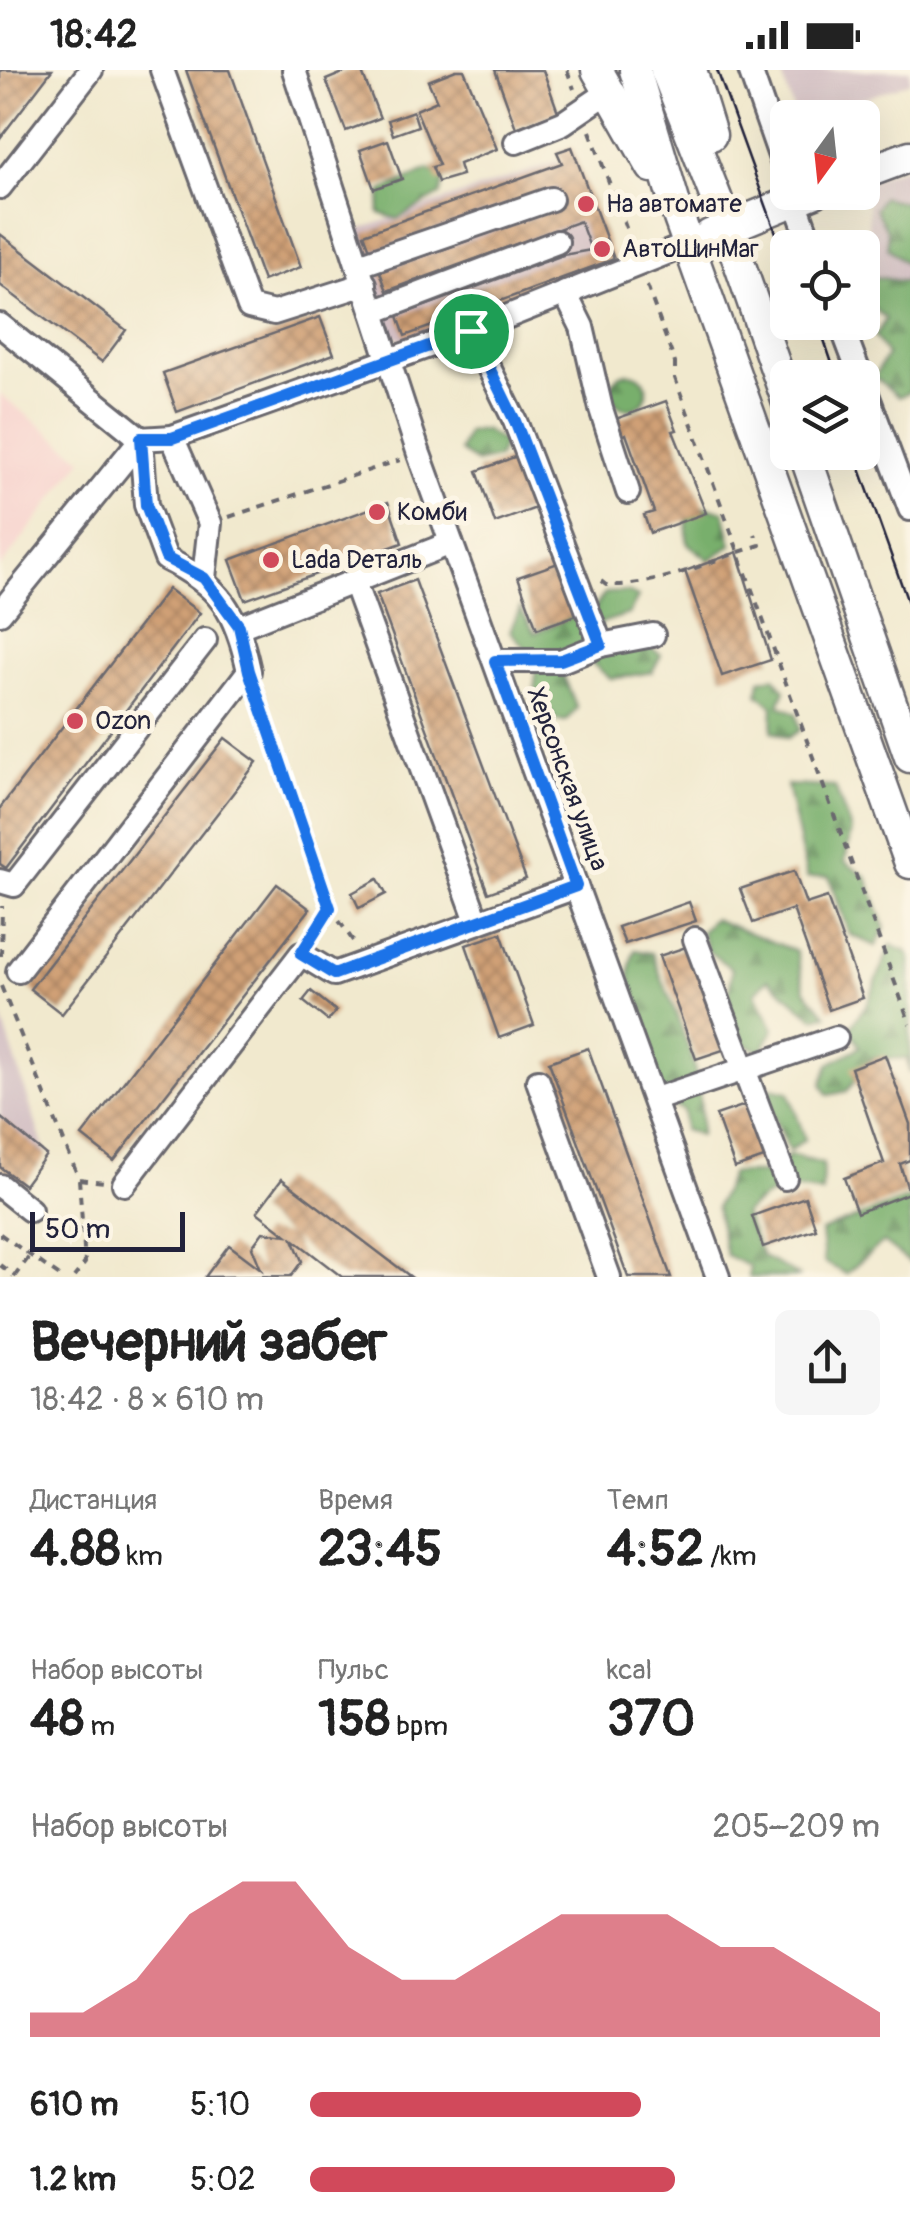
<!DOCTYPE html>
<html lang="ru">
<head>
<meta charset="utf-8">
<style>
  body { margin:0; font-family:Pangolin,sans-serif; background:#f6f6f6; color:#222; height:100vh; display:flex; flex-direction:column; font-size:38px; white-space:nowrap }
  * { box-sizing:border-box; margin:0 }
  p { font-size:32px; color:#767676 }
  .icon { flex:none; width:55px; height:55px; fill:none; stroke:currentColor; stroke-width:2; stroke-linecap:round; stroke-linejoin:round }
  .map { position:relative; height:1207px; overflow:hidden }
  .side { display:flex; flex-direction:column; background:#fff; flex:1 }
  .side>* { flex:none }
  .needle { width:65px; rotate:195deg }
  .fabs { position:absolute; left:770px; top:30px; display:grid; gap:20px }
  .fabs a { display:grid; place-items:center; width:110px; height:110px; border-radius:15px; background:#fff; box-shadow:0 10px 40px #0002; font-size:50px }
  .scale { position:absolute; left:30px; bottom:25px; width:155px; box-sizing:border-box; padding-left:10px; border:5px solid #22223b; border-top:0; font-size:28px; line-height:35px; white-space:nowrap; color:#22223b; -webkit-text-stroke:8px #fcf5e5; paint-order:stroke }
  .pin { position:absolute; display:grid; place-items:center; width:85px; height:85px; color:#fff; margin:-42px; border:5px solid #fff; border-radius:50%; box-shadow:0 2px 10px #0007 }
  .round { display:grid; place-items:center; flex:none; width:105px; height:105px; border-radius:15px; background:#f6f6f6 }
  .headline { display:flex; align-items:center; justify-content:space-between; height:170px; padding:0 30px }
  h1 { font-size:55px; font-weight:700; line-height:75px }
  .figures { display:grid; grid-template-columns:repeat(3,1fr); gap:15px; height:170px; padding:10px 30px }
  .figures div { display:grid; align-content:center }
  .figures b { font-size:50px; font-weight:700 }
  .figures small { font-size:28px; font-weight:400 }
  .figures p { font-size:28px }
  .chart { height:280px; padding:20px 30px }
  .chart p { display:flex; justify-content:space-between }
  .chart svg { width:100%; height:180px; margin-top:10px; fill:#d1495b; opacity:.7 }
  ul { padding:0 30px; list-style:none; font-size:32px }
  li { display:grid; grid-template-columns:160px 120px 1fr; align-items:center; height:75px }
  li i { height:25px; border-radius:12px; background:#d1495b }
  .status { display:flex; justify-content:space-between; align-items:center; height:70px; padding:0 50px; background:#fff; direction:ltr }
  .status svg { height:28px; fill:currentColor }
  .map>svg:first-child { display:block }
  .built { fill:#f7d0cc }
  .industrial { fill:#d2bec3 }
  .forest { fill:url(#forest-firs); stroke:#4d6854; stroke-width:2.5 }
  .building { fill:url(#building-cross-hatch) }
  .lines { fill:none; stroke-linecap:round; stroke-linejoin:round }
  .minor-casing { stroke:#6a686e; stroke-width:28 }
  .major-casing { stroke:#6a686e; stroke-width:35 }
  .path { stroke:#6a686e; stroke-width:4; stroke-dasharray:8 8; stroke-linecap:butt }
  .minor { stroke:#fff; stroke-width:22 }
  .major { stroke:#fff; stroke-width:30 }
  .tram { stroke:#22223b; stroke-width:2.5 }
  .route-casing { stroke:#fff; stroke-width:20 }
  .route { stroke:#1a73e8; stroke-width:12 }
  .poi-dot { fill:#d1495b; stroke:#fcf5e5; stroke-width:4 }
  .labels { text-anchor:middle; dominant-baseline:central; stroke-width:10; stroke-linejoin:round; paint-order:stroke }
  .poi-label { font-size:25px; fill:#22223b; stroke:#fcf5e5; text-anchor:start }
  .street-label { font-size:25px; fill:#22223b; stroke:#fcf5e5 }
</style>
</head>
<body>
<div class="status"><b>18:42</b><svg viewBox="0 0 49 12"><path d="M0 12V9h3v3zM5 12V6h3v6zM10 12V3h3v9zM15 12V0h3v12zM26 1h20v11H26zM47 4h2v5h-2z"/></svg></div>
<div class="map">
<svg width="910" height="1207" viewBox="0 0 910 1207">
  <defs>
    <pattern id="forest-firs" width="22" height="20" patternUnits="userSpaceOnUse" patternTransform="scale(2.5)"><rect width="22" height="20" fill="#78af6c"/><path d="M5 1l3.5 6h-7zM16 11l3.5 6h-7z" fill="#628e5a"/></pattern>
    <pattern id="building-cross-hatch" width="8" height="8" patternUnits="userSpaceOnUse" patternTransform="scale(2.5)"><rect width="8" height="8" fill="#d0a076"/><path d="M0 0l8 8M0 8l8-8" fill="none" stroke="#a88262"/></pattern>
  </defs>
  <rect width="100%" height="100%" fill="#fcf5e5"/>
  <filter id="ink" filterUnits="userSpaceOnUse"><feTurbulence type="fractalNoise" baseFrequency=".01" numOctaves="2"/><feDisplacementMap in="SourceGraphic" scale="20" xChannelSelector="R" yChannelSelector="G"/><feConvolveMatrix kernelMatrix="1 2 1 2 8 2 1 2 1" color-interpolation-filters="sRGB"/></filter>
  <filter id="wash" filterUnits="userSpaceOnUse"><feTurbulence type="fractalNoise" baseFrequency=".0048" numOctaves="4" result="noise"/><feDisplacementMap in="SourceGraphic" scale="40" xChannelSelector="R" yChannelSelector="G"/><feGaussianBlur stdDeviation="2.25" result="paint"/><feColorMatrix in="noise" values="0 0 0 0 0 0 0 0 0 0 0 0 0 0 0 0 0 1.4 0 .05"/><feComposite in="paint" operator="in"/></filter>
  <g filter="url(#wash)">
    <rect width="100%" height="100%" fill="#f1e9ce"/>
    <polygon class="built" points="0,324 83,389 0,498"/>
    <g class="industrial">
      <polygon points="780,0 910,0 910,12 812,47 796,47"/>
      <polygon points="558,91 598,199 414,271 404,271 390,263 358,160"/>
      <polygon points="910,95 910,297 869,187 867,111"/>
      <polygon points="0,942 46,1085 24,1115 0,1097"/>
    </g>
    <g class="forest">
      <polygon points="428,100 444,107 440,125 397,149 379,143 382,121"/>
      <polygon points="882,127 910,134 910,322 899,327 874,307 887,285 875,266 886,249 863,229 863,193 870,206 906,212 909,196 888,178 887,161 875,139"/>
      <circle cx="629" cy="321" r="18"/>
      <polygon points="485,360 504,373 498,388 476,393 460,381 467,362"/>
      <polygon points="704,437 724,441 732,475 709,490 687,473 687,450"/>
      <polygon points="628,522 638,527 629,544 601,553 597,575 647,576 661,585 652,602 611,609 578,582 557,590 577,638 566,651 556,650 535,618 536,590 510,561 520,538 535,563 595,538 605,523"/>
      <polygon points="774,607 785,620 779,635 796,643 800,660 788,668 772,661 773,636 758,624 760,610"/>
      <polygon points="787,715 835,717 851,760 845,792 867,807 885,858 876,876 849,864 829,806 807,808"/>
      <polygon points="713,849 796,881 805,920 827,945 814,948 768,909 755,923 774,959 762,982 745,974 728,935 732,899 708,881 701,861"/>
      <polygon points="891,875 907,882 910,889 910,1004 907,989 873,987 847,1021 828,1025 822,1014 829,994 860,977 850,958 868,932"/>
      <path d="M 635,880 L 652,883 C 673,940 708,1006 700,1065 L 684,1060 L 683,1040 L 664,1033 L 652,982 L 639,974 L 634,960 L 642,941 C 631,921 625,902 635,880 Z"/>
      <polygon points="771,1018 789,1022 805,1069 789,1081 763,1024"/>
      <path d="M 790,1085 L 823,1094 L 822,1123 C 789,1116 768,1119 744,1144 L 762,1186 L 801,1207 L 748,1207 L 750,1197 L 726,1185 L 716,1137 L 731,1103 L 772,1103 Z"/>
      <polygon points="910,1128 910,1193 883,1172 846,1204 824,1192 821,1161"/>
    </g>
    <g id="blocks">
      <g class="building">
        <polygon points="1,0 52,0 0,68 0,2"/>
        <polygon points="186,0 230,0 301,197 263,211"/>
        <polygon points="350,0 361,0 380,48 346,61 326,10"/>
        <polygon points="456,0 464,0 497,79 459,94 462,105 438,112 432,97 439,95 416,40 437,31 428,11"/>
        <polygon points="495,0 543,0 558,42 516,58"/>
        <polygon points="413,41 418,56 393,65 388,50"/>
        <polygon points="388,70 402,109 374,119 360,80"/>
        <polygon points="572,77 614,189 405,266 398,246 563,185 591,180 580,151 387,221 380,202 561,137 557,118 371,182 364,164 562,93 557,82"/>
        <polygon points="0,164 126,260 102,292 0,215"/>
        <polygon points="320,247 334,284 177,342 163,303"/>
        <polygon points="666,331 677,360 673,361 706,443 650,463 644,445 654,442 626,364 616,368 610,351"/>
        <polygon points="517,386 536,438 495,453 477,401"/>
        <polygon points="388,432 402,473 245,530 230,490"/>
        <polygon points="737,482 771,590 722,606 685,501"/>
        <polygon points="558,493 577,545 537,559 518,507"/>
        <polygon points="415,510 526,809 488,823 377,524"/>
        <polygon points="168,519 200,543 6,798 0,794 0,738"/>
        <polygon points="225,668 257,692 62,944 30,919"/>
        <polygon points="794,801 806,834 827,827 863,928 829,940 793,839 753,853 740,819"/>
        <polygon points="378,809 386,824 359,838 352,823"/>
        <polygon points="277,814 310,839 114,1091 82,1066"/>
        <polygon points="689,832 696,851 625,874 618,857"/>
        <polygon points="501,863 534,955 499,968 466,875"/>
        <polygon points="692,875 729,978 696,989 659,886"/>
        <polygon points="311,921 336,941 328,951 303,931"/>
        <polygon points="588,978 671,1207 628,1207 549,992"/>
        <polygon points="885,985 910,1054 910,1090 900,1094 909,1123 857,1143 844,1108 884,1093 851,998"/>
        <polygon points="751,1033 770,1086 735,1098 716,1045"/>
        <polygon points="0,1047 46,1085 24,1115 0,1097"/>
        <polygon points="282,1109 411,1207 342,1207 293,1169 302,1191 291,1206 205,1207 229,1175 261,1199 252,1177 263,1162 287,1165 257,1142"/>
        <polygon points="805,1127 816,1159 763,1177 752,1146"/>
      </g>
    </g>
  </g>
  <g filter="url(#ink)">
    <use href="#blocks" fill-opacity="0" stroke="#6a686e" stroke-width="2.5"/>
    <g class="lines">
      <defs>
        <g id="minor">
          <polyline points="162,0 249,237 274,243 365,214"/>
          <polyline points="294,0 419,384 718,1207"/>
          <polyline points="750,0 788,109"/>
          <polyline points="516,72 563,53 610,21"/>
          <polyline points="0,117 91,0"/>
          <polyline points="792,122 812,178"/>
          <polyline points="359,195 551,129"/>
          <polyline points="565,223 582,257 601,339 628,422"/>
          <polyline points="373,242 557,172"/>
          <polyline points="840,252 861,308"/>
          <path d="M 0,255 L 141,369 L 146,435 L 166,489 C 221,516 236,541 249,601 L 18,901"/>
          <polyline points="471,261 515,351 601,575"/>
          <polyline points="862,311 910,439"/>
          <polyline points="172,367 210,453 204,508"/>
          <polyline points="354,512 477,851"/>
          <polyline points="0,543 141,369 172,367 471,261 689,174"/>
          <polyline points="239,557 451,473"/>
          <polyline points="495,591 561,591 601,575 653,565"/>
          <polyline points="0,811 14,815 205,570"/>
          <polyline points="695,869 785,1108"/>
          <polyline points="538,1011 609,1207"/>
          <polyline points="656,1029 836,968"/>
          <polyline points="124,1114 301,884 334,904 576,817"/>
          <polyline points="0,1116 30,1140"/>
        </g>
        <g id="major">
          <polyline points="597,0 652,97"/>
          <polyline points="635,0 679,148 910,793"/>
          <polyline points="666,0 720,138 788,333"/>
          <polyline points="691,0 711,65"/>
          <polyline points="862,104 910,86"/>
          <polyline points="710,165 815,122"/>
          <polyline points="804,382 910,687"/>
        </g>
      </defs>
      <use href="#minor" class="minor-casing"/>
      <use href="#major" class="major-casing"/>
      <g class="path">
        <polyline points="567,0 574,19"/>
        <polyline points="590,61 632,174"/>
        <polyline points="647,216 675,293 675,308 910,954"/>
        <polyline points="229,447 400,390"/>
        <path d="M 601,511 L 606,515 C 660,517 709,491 760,475 L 755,464"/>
        <polyline points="257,624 330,838 312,868"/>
        <polyline points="330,838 356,875"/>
        <polyline points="1,886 2,836"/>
        <polyline points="1,916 79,1109 85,1193 74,1207"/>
        <polyline points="79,1109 104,1112"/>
        <polyline points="0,1164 61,1207"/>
        <polyline points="0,1195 14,1206"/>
        <polyline points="14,1207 29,1187"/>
      </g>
      <use href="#minor" class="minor"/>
      <use href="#major" class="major"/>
      <g class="tram">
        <polyline points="717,0 788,196"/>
        <polyline points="818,252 837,308"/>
        <polyline points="854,382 910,538"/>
      </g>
    </g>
  </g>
  <g class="lines" filter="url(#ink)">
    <defs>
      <polygon id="route" points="471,261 515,351 601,575 561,590 495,591 576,816 334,904 301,884 330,838 249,601 239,556 204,508 166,488 146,435 141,368 172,368"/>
    </defs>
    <use href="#route" class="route-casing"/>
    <use href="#route" class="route"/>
  </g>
  <g class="poi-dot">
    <circle cx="586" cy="134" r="10"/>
    <circle cx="602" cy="179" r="10"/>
    <circle cx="377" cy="442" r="10"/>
    <circle cx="271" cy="490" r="10"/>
    <circle cx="75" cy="651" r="10"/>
  </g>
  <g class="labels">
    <g class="poi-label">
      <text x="606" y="134">На автомате</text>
      <text x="622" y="179">АвтоШинМаг</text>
      <text x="397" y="442">Комби</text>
      <text x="291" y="490">Lada Dеталь</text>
      <text x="95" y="651">Ozon</text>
    </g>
    <g class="street-label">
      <text transform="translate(567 709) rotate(70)">Херсонская улица</text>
    </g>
  </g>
</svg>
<div class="fabs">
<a><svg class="needle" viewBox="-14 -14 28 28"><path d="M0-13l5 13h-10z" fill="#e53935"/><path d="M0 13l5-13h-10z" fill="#767676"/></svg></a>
<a><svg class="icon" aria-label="locate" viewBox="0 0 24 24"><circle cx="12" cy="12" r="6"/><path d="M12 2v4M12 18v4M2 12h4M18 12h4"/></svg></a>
<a><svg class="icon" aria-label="layers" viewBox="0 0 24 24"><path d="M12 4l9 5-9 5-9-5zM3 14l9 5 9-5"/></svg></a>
</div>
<div class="scale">50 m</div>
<div class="pin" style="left:471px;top:261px;background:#1e9e55"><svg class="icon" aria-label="arrive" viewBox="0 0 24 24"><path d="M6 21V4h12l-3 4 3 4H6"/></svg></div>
</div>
<section class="side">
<div class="headline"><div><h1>Вечерний забег</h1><p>18:42 · 8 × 610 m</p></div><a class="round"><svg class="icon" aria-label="share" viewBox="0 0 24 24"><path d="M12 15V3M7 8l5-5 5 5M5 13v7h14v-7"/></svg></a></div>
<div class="figures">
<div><p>Дистанция</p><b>4.88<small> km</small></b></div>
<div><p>Время</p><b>23:45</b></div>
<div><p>Темп</p><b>4:52<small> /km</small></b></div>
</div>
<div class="figures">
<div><p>Набор высоты</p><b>48<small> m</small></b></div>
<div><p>Пульс</p><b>158<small> bpm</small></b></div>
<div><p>kcal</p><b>370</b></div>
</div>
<div class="chart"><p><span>Набор высоты</span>205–209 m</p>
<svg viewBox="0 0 160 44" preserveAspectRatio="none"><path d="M0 44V38L10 38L20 30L30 14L40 6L50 6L60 22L70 30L80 30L90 22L100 14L110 14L120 14L130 22L140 22L150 30L160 38V44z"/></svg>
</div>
<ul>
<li><b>610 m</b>5:10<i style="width:58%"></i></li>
<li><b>1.2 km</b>5:02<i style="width:64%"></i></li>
</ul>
</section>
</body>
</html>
